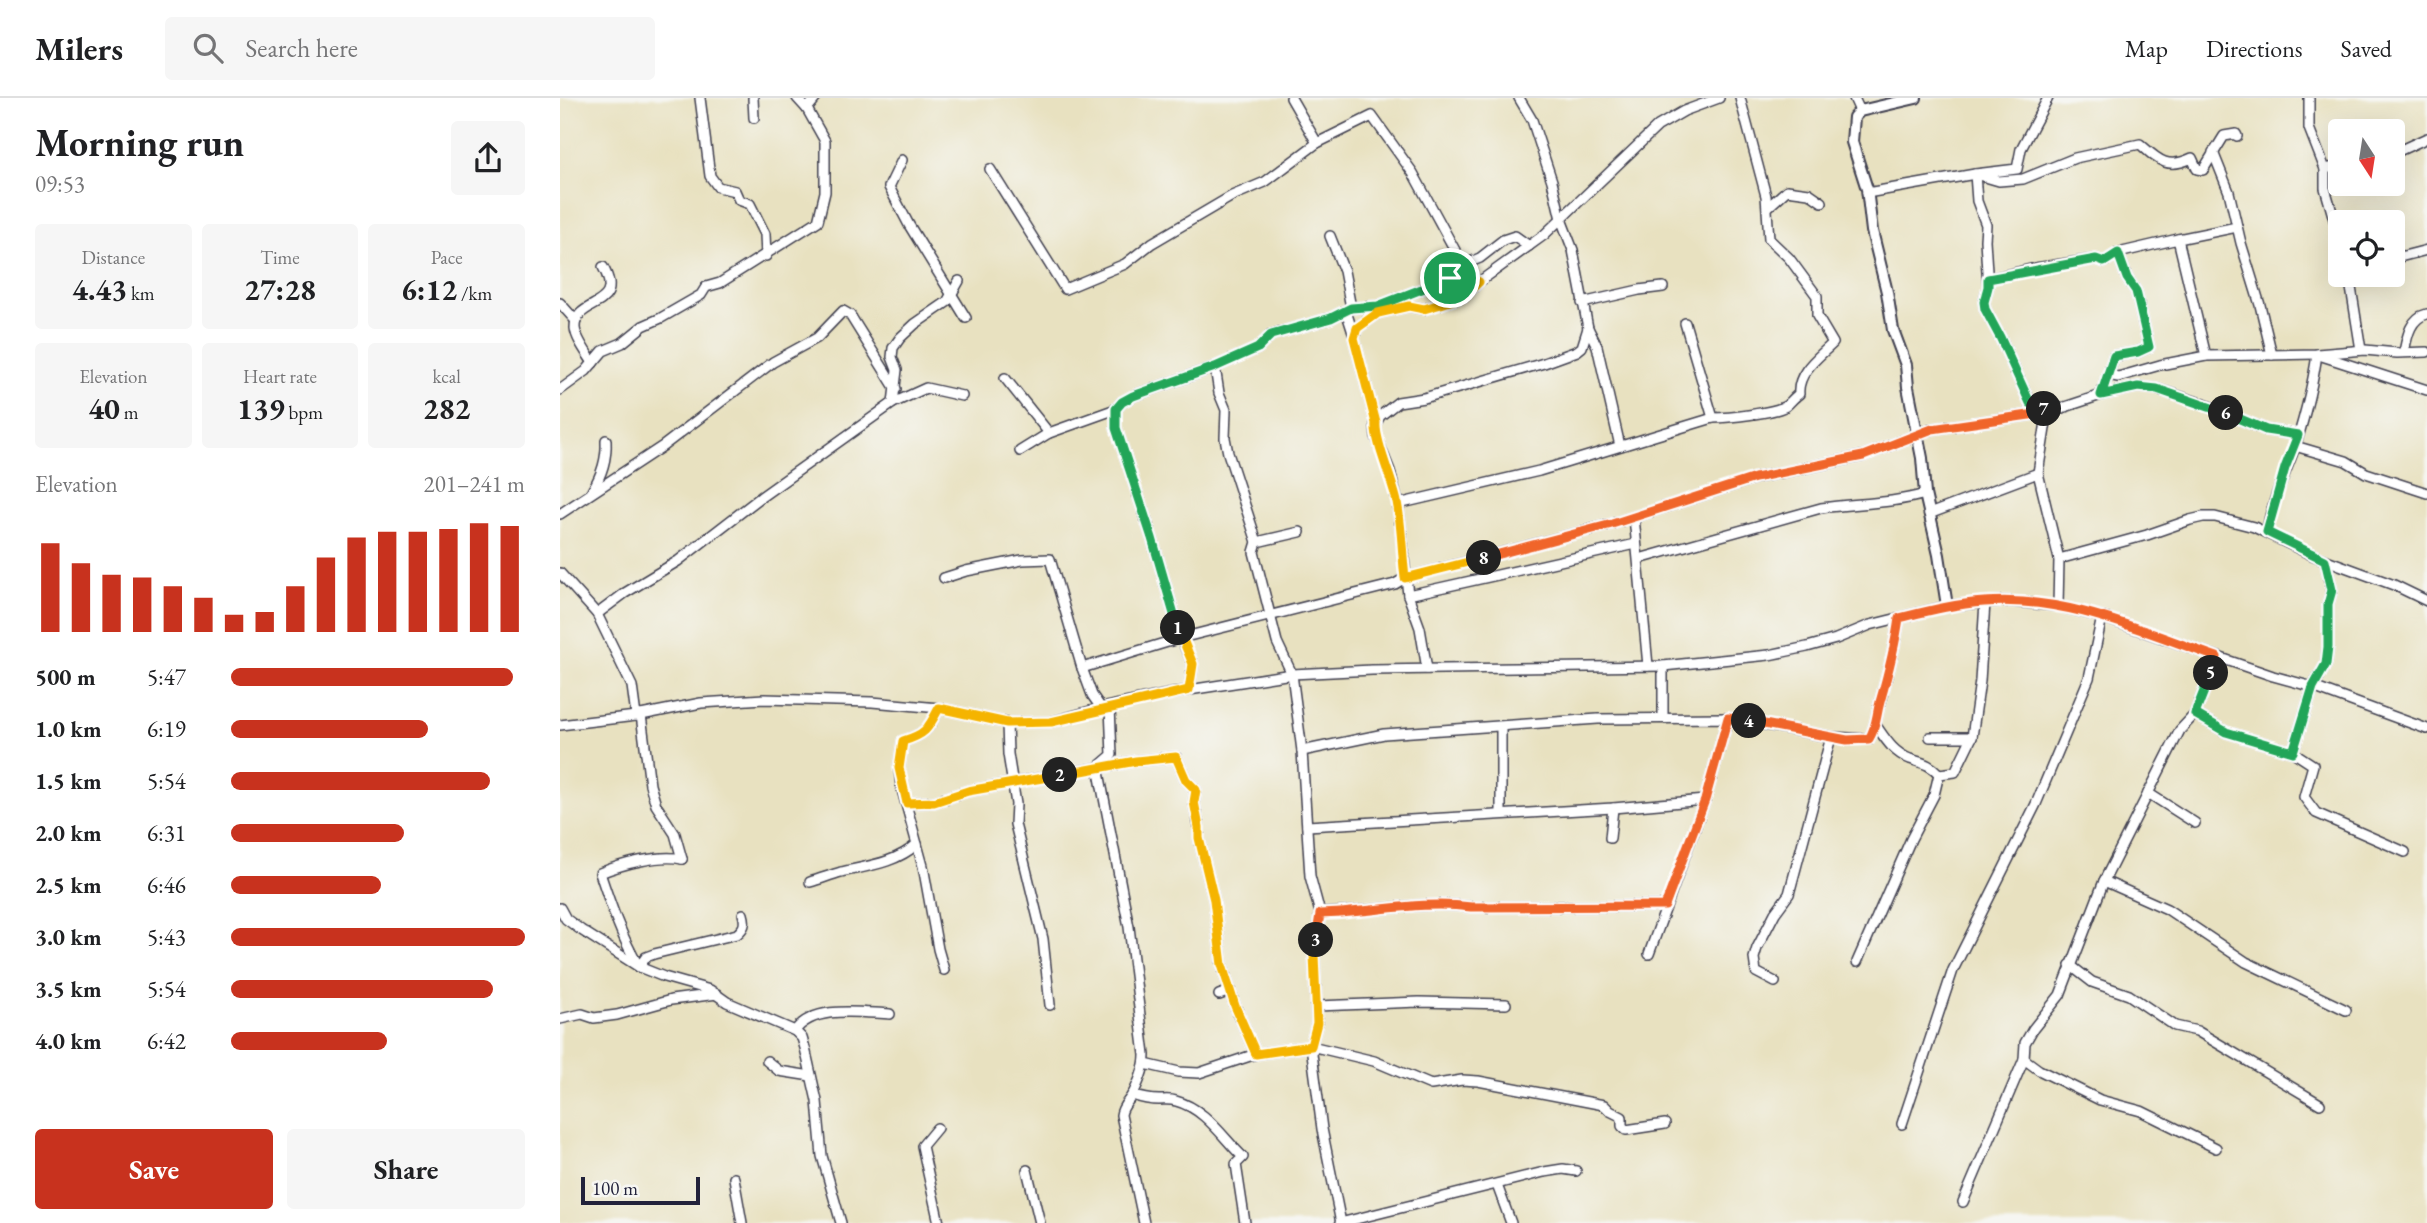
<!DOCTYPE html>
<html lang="en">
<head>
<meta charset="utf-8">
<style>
  body { margin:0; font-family:"EB Garamond",serif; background:#f6f6f6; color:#202124; height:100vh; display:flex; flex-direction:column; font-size:26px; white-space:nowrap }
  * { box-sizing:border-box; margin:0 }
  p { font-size:23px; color:#757577 }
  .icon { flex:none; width:38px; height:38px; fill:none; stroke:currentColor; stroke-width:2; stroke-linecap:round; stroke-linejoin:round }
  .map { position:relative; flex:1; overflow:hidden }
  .drawer { display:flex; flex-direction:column; background:#fff; width:560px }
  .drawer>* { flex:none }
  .needle { width:46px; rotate:168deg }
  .buttons { position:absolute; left:1768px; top:21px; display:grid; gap:14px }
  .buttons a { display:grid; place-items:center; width:77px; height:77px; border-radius:7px; background:#fff; box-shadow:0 7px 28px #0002; font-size:35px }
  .scale { position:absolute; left:21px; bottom:18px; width:119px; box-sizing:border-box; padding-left:7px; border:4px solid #22223b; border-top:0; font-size:19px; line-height:24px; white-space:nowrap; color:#22223b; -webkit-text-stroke:5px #f6f6f2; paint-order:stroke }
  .pin { position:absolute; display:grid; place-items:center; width:60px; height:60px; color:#fff; margin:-30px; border:4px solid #fff; border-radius:50%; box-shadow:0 2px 7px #0007 }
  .km { position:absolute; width:35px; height:35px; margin:-18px; border-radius:50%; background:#222; color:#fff; font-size:19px; line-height:35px; text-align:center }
  .round { display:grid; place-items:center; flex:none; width:74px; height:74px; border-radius:7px; background:#f6f6f6 }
  .headline { display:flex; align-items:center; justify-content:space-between; height:119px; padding:0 35px }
  h1 { font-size:38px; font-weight:700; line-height:52px }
  .figures { display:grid; grid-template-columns:repeat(3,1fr); gap:10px; height:119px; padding:7px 35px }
  .figures div { display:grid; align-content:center; border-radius:7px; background:#f6f6f6; text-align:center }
  .figures b { font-size:30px; font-weight:700 }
  .figures small { font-size:19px; font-weight:400 }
  .figures p { font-size:19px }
  .chart { height:196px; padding:14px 35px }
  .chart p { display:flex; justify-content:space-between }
  .chart svg { width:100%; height:126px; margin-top:7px; stroke:#c8321e; stroke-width:6 }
  .primary-button { display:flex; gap:14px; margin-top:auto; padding:14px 35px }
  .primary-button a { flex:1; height:80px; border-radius:7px; background:#c8321e; color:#fff; font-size:28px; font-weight:700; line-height:80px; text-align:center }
  .primary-button a+a { background:#f6f6f6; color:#202124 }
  ul { padding:0 35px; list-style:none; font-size:23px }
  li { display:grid; grid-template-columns:112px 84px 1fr; align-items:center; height:52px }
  li i { height:18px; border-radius:9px; background:#c8321e }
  header { display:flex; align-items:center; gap:42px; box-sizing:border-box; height:98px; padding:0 35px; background:#fff; border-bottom:2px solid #e0e0e0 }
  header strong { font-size:33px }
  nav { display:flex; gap:38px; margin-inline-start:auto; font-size:24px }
  .search { width:490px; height:63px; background:#f6f6f6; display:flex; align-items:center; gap:18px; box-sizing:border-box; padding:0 24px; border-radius:7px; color:#757577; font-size:26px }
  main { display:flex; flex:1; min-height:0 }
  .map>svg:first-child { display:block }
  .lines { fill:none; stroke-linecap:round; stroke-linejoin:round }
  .minor-casing { stroke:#403f4f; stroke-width:12 }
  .tertiary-casing { stroke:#403f4f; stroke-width:14 }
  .minor { stroke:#fff; stroke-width:9 }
  .tertiary { stroke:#fff; stroke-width:10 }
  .split-1-casing { stroke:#fff; stroke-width:14 }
  .split-2-casing { stroke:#fff; stroke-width:14 }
  .split-3-casing { stroke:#fff; stroke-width:14 }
  .split-4-casing { stroke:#fff; stroke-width:14 }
  .split-5-casing { stroke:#fff; stroke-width:14 }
  .split-6-casing { stroke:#fff; stroke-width:14 }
  .split-7-casing { stroke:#fff; stroke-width:14 }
  .split-8-casing { stroke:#fff; stroke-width:14 }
  .split-9-casing { stroke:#fff; stroke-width:14 }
  .split-1 { stroke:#22a559; stroke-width:9 }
  .split-2 { stroke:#f5b400; stroke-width:9 }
  .split-3 { stroke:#f5b400; stroke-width:9 }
  .split-4 { stroke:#f0652b; stroke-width:9 }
  .split-5 { stroke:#f0652b; stroke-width:9 }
  .split-6 { stroke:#22a559; stroke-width:9 }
  .split-7 { stroke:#22a559; stroke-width:9 }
  .split-8 { stroke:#f0652b; stroke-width:9 }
  .split-9 { stroke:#f5b400; stroke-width:9 }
</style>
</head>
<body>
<header>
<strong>Milers</strong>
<div class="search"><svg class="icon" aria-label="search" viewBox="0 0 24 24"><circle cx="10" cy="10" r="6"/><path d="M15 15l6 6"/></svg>Search here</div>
<nav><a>Map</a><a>Directions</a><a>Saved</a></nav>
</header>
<main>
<section class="drawer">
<div class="headline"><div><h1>Morning run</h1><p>09:53</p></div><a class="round"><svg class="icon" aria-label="share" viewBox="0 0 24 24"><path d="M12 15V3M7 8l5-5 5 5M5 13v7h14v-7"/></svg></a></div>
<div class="figures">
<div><p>Distance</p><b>4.43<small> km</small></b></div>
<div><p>Time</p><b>27:28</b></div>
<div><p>Pace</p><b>6:12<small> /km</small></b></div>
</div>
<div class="figures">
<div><p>Elevation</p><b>40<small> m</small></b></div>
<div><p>Heart rate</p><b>139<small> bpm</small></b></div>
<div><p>kcal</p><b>282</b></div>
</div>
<div class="chart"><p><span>Elevation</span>201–241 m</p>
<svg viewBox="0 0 160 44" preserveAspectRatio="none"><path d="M5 44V13M15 44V20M25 44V24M35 44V25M45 44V28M55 44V32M65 44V38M75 44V37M85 44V28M95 44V18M105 44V11M115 44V9M125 44V9M135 44V8M145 44V6M155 44V7"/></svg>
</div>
<ul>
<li><b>500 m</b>5:47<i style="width:96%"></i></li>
<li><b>1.0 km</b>6:19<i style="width:67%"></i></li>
<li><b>1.5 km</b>5:54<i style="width:88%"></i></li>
<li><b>2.0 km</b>6:31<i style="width:59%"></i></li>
<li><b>2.5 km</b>6:46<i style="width:51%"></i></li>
<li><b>3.0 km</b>5:43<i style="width:100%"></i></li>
<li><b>3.5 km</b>5:54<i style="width:89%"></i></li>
<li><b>4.0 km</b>6:42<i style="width:53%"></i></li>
</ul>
<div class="primary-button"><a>Save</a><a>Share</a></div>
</section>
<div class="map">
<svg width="1867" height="1125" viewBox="0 0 1867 1125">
  <rect width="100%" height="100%" fill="#f6f6f2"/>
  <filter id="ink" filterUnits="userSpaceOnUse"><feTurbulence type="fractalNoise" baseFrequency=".0143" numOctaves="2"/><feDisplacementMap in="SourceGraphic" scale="14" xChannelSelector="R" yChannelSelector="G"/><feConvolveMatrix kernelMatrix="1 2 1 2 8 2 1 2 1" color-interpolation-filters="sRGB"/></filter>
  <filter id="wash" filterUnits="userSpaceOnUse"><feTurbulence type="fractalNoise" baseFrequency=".00686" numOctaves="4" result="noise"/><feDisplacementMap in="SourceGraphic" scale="28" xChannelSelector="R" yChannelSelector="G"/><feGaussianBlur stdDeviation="1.57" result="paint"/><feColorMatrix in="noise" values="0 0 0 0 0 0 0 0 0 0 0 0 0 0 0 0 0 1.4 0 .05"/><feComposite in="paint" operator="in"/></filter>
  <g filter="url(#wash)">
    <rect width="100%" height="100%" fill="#e8e1c0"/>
  </g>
  <g filter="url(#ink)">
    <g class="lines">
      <defs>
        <g id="minor">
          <polyline points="140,0 150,78 158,89 175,93 179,102 190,106 205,136 206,158"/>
          <polyline points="193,0 194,20"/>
          <polyline points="237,0 247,11 256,0"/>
          <polyline points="731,0 757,45"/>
          <polyline points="959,0 972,22 992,83 1001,121 1013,152 1028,230 1037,248 1060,348"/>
          <polyline points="1294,0 1300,13"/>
          <polyline points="1488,0 1461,51 1457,71 1415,76 1417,103 1426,127 1425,142 1428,189 1424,203 1425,211 1440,239 1470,305 1489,313"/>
          <polyline points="1749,0 1749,30 1765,71"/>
          <polyline points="1653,54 1669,94 1681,145 1700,207 1712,257"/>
          <polyline points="1832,56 1867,40"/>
          <polyline points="342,62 329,89 349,127 406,220"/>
          <polyline points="1780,68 1765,71 1765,90 1780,142"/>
          <polyline points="430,71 505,191 565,166 592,145 672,98 705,84 757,45 812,18 853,75 903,167"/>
          <path d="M 1307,95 L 1415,76 L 1439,83 L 1463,81 L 1515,60 L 1580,46 C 1598,62 1607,72 1632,60 L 1637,71 L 1643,72 L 1664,38 L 1676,36 L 1677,38"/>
          <polyline points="1207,110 1227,92 1249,95 1262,104"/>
          <polyline points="770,138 784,173 791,210"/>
          <polyline points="1618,141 1677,129"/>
          <polyline points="1832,161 1867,152"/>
          <polyline points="898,175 919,184"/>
          <polyline points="1789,177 1801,252"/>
          <polyline points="1428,181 1475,170 1536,161 1544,164 1558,155 1567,180 1576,193 1589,249 1578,254 1554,258 1548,277"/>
          <polyline points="0,205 16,223"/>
          <polyline points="1022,205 1079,192 1103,189"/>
          <polyline points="786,213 794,238"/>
          <polyline points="1125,225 1153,320"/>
          <path d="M 1844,254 C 1847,239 1850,220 1867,216"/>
          <polyline points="1646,258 1757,256 1805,252 1837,255 1867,254"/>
          <polyline points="1762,258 1867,292"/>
          <path d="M 33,265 C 27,255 16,241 15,230 C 14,200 67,212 43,169"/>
          <polyline points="655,269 659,295 666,312 665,340 668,355 697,444 694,454 717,544 732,576 742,653 750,778 760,815 754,857 757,925 751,948 762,1031 781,1125"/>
          <polyline points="445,280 489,335"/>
          <polyline points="0,292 26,273 43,253 62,245 83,228 101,220 141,197 146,189 160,185 258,123 265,94 265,43 247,11"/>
          <polyline points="1541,297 1548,277 1558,279 1600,267 1646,258 1618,141 1558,155"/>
          <polyline points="333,305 366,290 402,298"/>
          <polyline points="556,311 556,330 592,440 621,540 633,566 629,592"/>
          <polyline points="1490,314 1486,324 1478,375 1499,461 1498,508"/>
          <polyline points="816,325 794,240 797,230 818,215 849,208 864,211 904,198 919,184 984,137 1098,28 1124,13 1159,0"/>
          <polyline points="1735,348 1786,363 1806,375 1867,395"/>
          <polyline points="460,353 489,335 556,311 562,304 573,298 655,269 698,250 711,237 771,220 791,210 818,208 890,180 898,175 903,167 920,160 943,142 955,138 969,148"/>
          <path d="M 32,393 C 42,376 47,361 46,342"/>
          <path d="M 838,406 L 979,373 L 1153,320 C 1167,320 1214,315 1226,308 C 1230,305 1234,299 1239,296 C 1237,274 1259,259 1273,245 L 1257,218 L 1257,198 L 1229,160 L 1209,141 L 1206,98 L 1180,0"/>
          <polyline points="0,416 103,348 213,264 257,240 283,213 290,217 336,291"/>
          <polyline points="1369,416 1478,375"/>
          <polyline points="1074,419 1088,568"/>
          <path d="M 1707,434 C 1711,404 1726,375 1736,346 C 1745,317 1753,286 1757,256"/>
          <polyline points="697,444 740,434"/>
          <path d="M 1079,461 L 1261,410 C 1296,405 1331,406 1365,396"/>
          <polyline points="1499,461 1587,437 1630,422 1643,419 1655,419 1694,429 1750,456 1834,487 1867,503"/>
          <polyline points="1765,462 1772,492 1768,506 1768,549 1766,566 1753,589 1733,654 1753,667 1744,699 1756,715 1845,754"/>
          <polyline points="0,475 37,516 72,588 76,618"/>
          <polyline points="384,480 406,473 462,462 490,461 522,570 532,597 541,610"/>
          <polyline points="848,497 1076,446"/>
          <polyline points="37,516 65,495 118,463 201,399 333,305 337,272 332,259 333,250 340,240 355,226 387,204 399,183"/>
          <polyline points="1103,568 1103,619"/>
          <polyline points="522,570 621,540 835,486 845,480 1052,426 1196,380 1303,358 1372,331 1490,314 1541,297 1578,289 1597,291 1644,306 1706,332 1738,337"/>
          <polyline points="867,571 860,530 848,497 838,406 830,373 816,338 815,327 820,318 838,304 864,300 984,265 1017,253 1022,249 1028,230"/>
          <path d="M 550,609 L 552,657 L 538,669 L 569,829 L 585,957 C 585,970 579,984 573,996 C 568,1004 562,1008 561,1017 L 584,1125"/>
          <path d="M 379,610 C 369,631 366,636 343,643 L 339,670 L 341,688 L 363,768 L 378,851 L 384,872"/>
          <polyline points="1635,616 1666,634 1733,654"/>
          <polyline points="81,617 90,687 96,707 115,736 122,761"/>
          <path d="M 1168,620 L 1271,639 L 1309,641 C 1317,628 1316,618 1320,604 C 1328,576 1335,549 1339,520"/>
          <polyline points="447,625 448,656 456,706 455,726 483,841 490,907"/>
          <polyline points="0,627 76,618 141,605 204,601 312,604 379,610 447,625 491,624 541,610 629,592 732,576 812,572 1103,568 1209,557 1247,549 1276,541 1310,527 1387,508 1443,503 1498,508 1542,519 1713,578 1753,589 1867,631"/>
          <path d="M 1317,629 C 1326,642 1334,655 1350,661 C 1362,665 1370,666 1379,676"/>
          <polyline points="1370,639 1412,639 1420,583 1425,504"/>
          <polyline points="742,653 824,636 1038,621 1168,620 1145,702 1089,856"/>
          <polyline points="1379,676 1395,674 1412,639"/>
          <polyline points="1588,695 1635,725"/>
          <polyline points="347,705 374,704 408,693 576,663 616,659 626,682 636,692 634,704 639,729 639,740 654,802 662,867 675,908 696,956"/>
          <polyline points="941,716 941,629"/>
          <polyline points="747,728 1053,710 1145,702"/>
          <polyline points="1050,740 1053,710"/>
          <path d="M 122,761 C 100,756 62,766 40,775 C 51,808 61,838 79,869 L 86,859 L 94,856 L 177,836 C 184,830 186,826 183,816"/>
          <polyline points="1544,783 1620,632 1635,616 1657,559"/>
          <path d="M 250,784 C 260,781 271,777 281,774 C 308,768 336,765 357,746"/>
          <polyline points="0,810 6,821 21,832 79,869 104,879 150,892 167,904 235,933 242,940 245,950 257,1003 262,1058 281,1125"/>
          <path d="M 760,815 C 810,815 861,802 911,809 L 1106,808"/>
          <polyline points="1297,864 1351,741 1374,697 1379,676"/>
          <polyline points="1510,867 1532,884 1569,897 1615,928 1637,933 1760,1006"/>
          <polyline points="1215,884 1196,874 1194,860 1197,850 1215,815 1229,796 1271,639"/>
          <polyline points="659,897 670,893"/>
          <polyline points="757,908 859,904 946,906"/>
          <polyline points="0,921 22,916 34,920 57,917 111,902 157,896"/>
          <path d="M 235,933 C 254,906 302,915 330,916"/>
          <polyline points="1464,961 1479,972 1540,1002 1581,1013 1656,1050"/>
          <polyline points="207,963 219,973 251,978"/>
          <polyline points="585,966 619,974 639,975 696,956 751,948 814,963 871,987 902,982 918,983 1044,1007 1050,1013 1062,1019 1062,1028 1066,1032 1105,1026"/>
          <path d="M 572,997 C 581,1000 590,1002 599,1002 C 605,1002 610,1001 616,1003 C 646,1011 662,1039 683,1059 L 676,1066 L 685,1125"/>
          <polyline points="1342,1026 1393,872 1476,706 1529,580 1542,519"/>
          <polyline points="377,1030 362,1048 379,1125"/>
          <polyline points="467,1072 480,1125"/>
          <polyline points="174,1080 182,1125"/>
          <polyline points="937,1087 951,1125"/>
          <polyline points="1403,1104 1464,961 1465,945 1473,931 1500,897 1544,783 1607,811 1686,864 1786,912"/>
          <polyline points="780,1125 984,1074 1003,1071 1016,1073"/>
        </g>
        <polyline id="tertiary" points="1356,0 1300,13 1294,19 1292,44 1307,91 1312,133 1327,194 1333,232 1346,267 1348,289 1362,360 1365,396 1379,457 1387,508"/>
      </defs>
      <use href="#minor" class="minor-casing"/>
      <use href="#tertiary" class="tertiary-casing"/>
      <use href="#minor" class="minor"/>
      <use href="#tertiary" class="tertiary"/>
    </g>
  </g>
  <g class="lines" filter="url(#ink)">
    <defs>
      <polyline id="split-1" points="618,530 592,440 556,330 556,311 562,304 573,298 655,269 698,250 711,237 771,220 791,210 818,208 890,180"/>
      <path id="split-2" d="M 500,677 L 408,693 L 374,704 L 347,705 L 339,670 L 343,643 C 366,636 368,631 379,610 L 447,625 L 491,624 L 629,592 L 633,566 L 618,530"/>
      <polyline id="split-3" points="500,677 576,663 616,659 626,682 636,692 634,704 639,729 639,740 654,802 662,867 675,908 696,956 751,948 757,925 754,857 756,842"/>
      <path id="split-4" d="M 756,842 L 760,816 C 810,815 861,802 911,809 L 1105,808 L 1145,702 L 1168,620 L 1189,623"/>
      <path id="split-5" d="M 1189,623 L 1287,642 L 1309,641 C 1317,628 1316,618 1320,604 C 1328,576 1335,549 1339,520 C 1368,513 1395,506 1424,504 C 1505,497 1582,533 1657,559 L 1651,575"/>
      <polyline id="split-6" points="1651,575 1635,616 1666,634 1733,654 1753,589 1766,566 1768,549 1768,506 1772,492 1765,462 1707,434 1725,370 1738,337 1706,332 1666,315"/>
      <polyline id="split-7" points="1484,311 1470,305 1440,239 1425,211 1424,204 1428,189 1428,181 1536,161 1544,164 1558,155 1567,180 1576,193 1589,249 1578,254 1554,258 1541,297 1578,289 1597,291 1666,315"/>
      <polyline id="split-8" points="924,460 1052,426 1195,380 1303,358 1372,331 1490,314 1484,311"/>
      <path id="split-9" d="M 890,180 L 898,175 L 919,184 L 904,198 L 881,206 L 864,211 L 849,208 L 818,215 L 797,230 L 794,240 L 816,325 C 814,342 833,383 837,404 C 842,429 842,455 845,480 L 924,460"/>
    </defs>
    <use href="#split-1" class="split-1-casing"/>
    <use href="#split-2" class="split-2-casing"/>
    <use href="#split-3" class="split-3-casing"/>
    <use href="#split-4" class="split-4-casing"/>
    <use href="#split-5" class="split-5-casing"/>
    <use href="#split-6" class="split-6-casing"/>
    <use href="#split-7" class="split-7-casing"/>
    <use href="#split-8" class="split-8-casing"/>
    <use href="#split-9" class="split-9-casing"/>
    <use href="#split-1" class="split-1"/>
    <use href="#split-2" class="split-2"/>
    <use href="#split-3" class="split-3"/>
    <use href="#split-4" class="split-4"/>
    <use href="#split-5" class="split-5"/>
    <use href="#split-6" class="split-6"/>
    <use href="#split-7" class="split-7"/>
    <use href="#split-8" class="split-8"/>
    <use href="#split-9" class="split-9"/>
  </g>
</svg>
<div class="buttons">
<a><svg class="needle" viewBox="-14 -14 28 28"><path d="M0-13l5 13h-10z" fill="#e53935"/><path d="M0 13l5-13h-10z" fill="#757577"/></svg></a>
<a><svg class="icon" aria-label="locate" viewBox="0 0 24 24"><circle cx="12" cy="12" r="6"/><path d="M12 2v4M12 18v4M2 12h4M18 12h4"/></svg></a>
</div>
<div class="scale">100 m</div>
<div class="pin" style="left:890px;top:180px;background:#1e9e55"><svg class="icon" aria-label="arrive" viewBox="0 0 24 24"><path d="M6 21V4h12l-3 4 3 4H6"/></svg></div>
<b class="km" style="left:618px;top:530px">1</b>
<b class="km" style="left:500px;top:677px">2</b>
<b class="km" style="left:756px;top:842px">3</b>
<b class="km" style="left:1189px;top:623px">4</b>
<b class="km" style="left:1651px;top:575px">5</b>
<b class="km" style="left:1666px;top:315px">6</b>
<b class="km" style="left:1484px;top:311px">7</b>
<b class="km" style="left:924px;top:460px">8</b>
</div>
</main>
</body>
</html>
